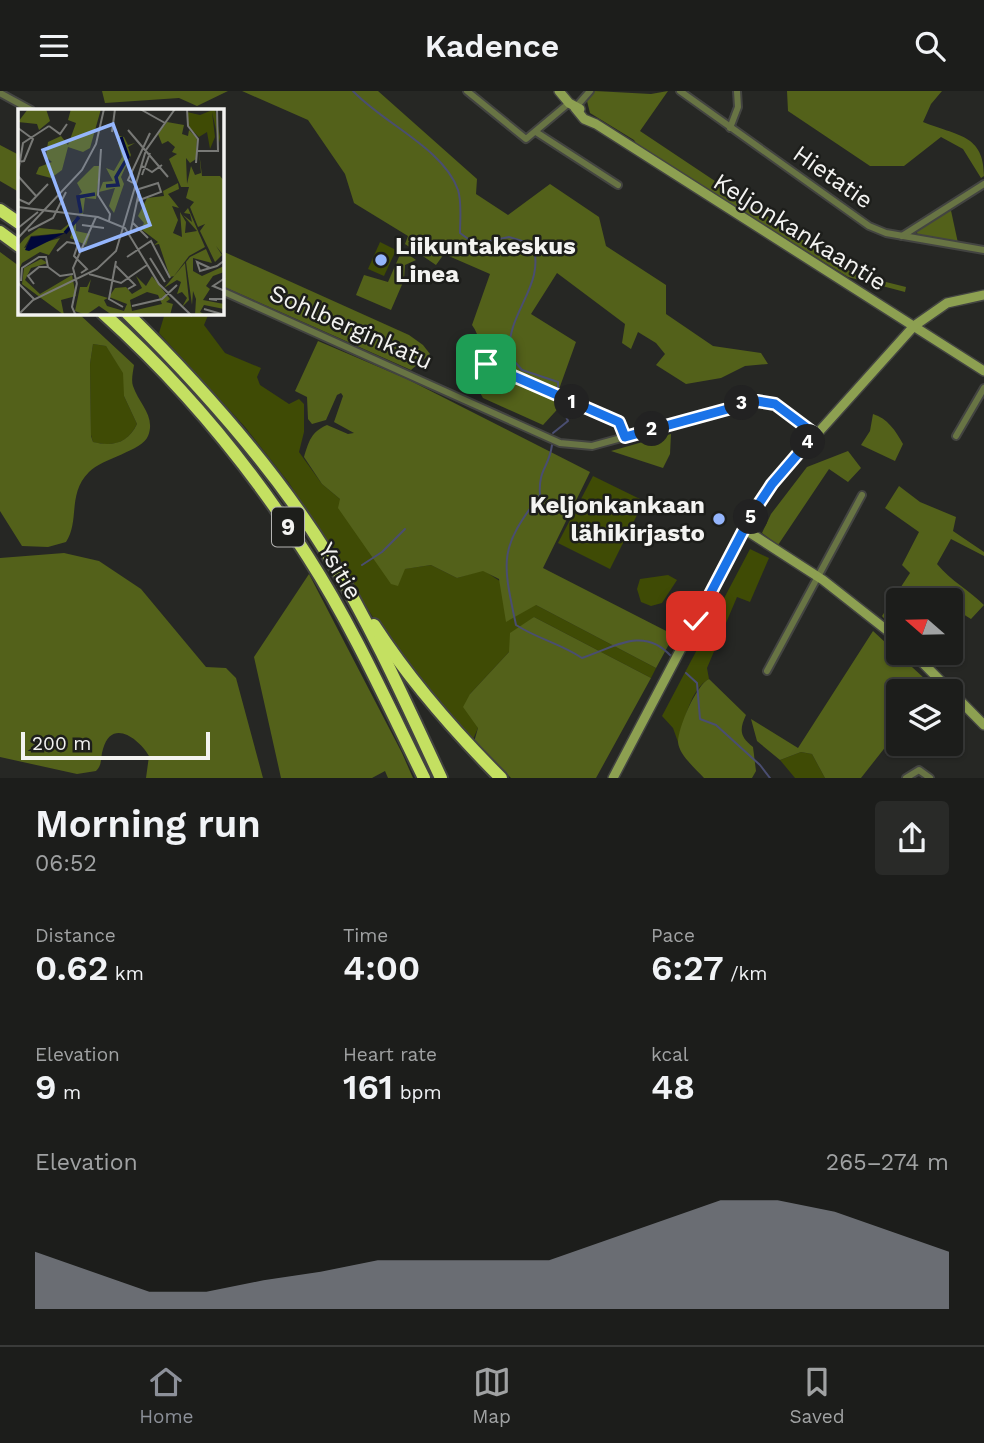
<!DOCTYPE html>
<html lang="en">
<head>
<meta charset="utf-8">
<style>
  body { margin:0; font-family:"Work Sans",sans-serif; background:#292a28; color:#f1f3f6; height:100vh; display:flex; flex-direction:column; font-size:26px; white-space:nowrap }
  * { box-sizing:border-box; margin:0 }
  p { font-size:23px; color:#a0a2a3 }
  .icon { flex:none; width:38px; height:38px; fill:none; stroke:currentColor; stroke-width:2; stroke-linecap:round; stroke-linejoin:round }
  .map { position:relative; height:687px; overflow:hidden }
  .panel { display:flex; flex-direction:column; background:#1c1d1b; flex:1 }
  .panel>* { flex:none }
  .needle { width:46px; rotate:290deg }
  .controls { position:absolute; left:886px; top:497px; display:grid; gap:14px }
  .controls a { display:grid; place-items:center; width:77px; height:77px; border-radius:7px; background:#1c1d1b; box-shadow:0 2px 5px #0004,0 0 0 2px #3a3b3a; font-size:35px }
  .scale { position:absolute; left:21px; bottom:18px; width:189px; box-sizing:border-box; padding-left:7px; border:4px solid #f3f3f1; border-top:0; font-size:19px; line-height:24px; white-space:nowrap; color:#f3f3f1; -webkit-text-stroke:5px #1d1e1b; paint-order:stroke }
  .pin { position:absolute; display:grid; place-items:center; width:60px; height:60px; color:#fff; margin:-30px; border-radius:14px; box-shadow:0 4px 10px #0006 }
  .km { position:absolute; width:35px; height:35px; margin:-18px; border-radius:50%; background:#222; color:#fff; font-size:19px; line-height:35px; text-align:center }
  .round { display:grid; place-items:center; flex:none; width:74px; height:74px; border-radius:7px; background:#292a28 }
  .head { display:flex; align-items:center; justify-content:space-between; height:119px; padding:0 35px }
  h1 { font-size:38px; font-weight:600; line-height:52px }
  .metrics { display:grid; grid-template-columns:repeat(3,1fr); gap:10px; height:119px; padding:7px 35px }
  .metrics div { display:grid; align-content:center }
  .metrics b { font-size:35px; font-weight:600 }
  .metrics small { font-size:19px; font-weight:400 }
  .metrics p { font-size:19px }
  .chart { height:196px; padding:14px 35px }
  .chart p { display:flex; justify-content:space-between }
  .chart svg { width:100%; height:126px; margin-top:7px; fill:#8c9099; opacity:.7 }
  header { display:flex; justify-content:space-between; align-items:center; height:91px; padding:0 35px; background:#1c1d1b; font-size:32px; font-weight:600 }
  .menu { display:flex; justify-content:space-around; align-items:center; height:98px; border-top:2px solid #3a3b3a; background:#1c1d1b; font-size:19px; color:#a0a2a3 }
  .menu a { display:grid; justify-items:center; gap:4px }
  .menu .current { color:#8c9099 }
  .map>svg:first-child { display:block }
  .green { fill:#3f4b05 }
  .forest { fill:#53611a; fill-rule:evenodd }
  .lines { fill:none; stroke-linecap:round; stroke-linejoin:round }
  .stream { stroke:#4a4e71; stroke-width:2 }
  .street-casing { stroke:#434441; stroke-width:10 }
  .secondary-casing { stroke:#434441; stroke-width:12 }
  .highway-casing { stroke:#434441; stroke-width:16 }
  .street { stroke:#687444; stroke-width:6 }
  .secondary { stroke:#8da051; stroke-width:9 }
  .highway { stroke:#c4e061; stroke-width:12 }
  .route-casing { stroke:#fff; stroke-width:14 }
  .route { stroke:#1a73e8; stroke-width:9 }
  .poi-dot { fill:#95b6fd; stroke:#1d1e1b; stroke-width:2.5 }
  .labels { text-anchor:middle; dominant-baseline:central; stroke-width:5; stroke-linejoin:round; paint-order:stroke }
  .shield { fill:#1d1e1b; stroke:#b3b3b1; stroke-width:2 }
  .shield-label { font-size:23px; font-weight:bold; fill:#f3f3f1 }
  .street-label { font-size:24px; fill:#f3f3f1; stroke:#1d1e1b }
  .poi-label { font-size:24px; font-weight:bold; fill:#f3f3f1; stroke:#1d1e1b; text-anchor:start }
  .inset-river { fill:none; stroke:#01083a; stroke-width:3.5 }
  .inset-road { fill:none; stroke:#787976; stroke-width:2 }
  .view { fill:#95b6fd; fill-opacity:0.15; stroke:#95b6fd; stroke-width:3.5 }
  .inset-edge { fill:none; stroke:#f3f3f1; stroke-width:3.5 }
</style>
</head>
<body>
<header><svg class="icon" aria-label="menu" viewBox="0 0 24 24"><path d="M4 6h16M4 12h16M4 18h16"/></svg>Kadence<svg class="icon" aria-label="search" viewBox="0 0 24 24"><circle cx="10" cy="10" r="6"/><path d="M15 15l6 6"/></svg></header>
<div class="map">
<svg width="984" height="687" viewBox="0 0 984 687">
  <rect width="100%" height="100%" fill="#262724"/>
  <g class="green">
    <polygon points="380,151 396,159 384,185 368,178"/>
    <polygon points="165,222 209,222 204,234 225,262 261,277 257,286 260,294 289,313 299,308 304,313 304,341 299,361 322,393 340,408 398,494 404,478 431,474 457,487 483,479 536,514 656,577 651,587 534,526 509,561 470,603 478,637 471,653 396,563 289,392 245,336 159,242"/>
    <path d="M 93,253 L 106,255 L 124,282 L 124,305 L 137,333 C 127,353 113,356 93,351 L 91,344 L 90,273 Z"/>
    <polygon points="593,385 644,410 610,478 558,452"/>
    <path d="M 750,458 L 769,467 L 750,511 L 737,506 L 707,577 L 709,588 C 690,598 684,632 678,651 L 673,637 L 662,625 Z"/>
    <polygon points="668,484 677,489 662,512 651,515 641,511 637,498 640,488"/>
    <polygon points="801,661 812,663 825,687 795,687 780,669"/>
  </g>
  <g class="forest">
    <polygon points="102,0 228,0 197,15 179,7 105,12"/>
    <path d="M 242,0 L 378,0 L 477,88 L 476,103 L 508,124 L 550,93 L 599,126 L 606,155 L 666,194 L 666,223 L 713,255 L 761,262 L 768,273 L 745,275 L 721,287 L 686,293 L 656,274 L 665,263 L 656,252 L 638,241 L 631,258 L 622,252 L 625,233 L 557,182 L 531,223 L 576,251 L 558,301 L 489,270 C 479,259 481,246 472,234 L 490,183 L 444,163 L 436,174 L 405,153 L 408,145 L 354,112 L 345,83 L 308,29 Z"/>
    <polygon points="595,0 651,3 668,0 640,40 854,183 906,196 905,201 848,186 639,57 634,49 590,22 587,10"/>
    <path d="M 787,0 L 942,0 L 931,13 L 923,31 C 957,45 984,43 984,85 L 981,87 L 963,58 L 941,46 L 904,75 L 870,75 L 788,20 Z"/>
    <polygon points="0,54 19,64 19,101 0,90"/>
    <polygon points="950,115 958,152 919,147 916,139"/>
    <polygon points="402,159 416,169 405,174 404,189 391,219 356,204 364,184 388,191"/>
    <polygon points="222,160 409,244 423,254 430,263 411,279 222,195"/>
    <path d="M 0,161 L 19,175 L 19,222 L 78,222 L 134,274 C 133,281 131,289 133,295 C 139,313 156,325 148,345 C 142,360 103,367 89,381 C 67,403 80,430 66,451 L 48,456 L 22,455 L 0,420 ZM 93,253 L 106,255 L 123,282 L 124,305 L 137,333 C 128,352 113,356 93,351 L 91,345 L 90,273 Z"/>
    <path d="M 318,250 L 407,288 L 590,381 L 543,477 L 674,544 L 656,577 L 536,514 L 506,531 L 499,488 L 483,480 L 457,487 L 431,474 L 405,478 L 398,495 L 391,493 L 338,417 L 340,408 L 322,393 L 304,366 C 309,350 311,341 327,334 L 348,343 L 354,342 L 334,331 L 343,305 L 341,302 L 337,304 L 326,329 L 312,333 L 308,328 L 307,306 L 295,300 Z"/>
    <polygon points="462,269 476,270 565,310 543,334 483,307"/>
    <path d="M 873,323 C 887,327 896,340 903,353 L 895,370 L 861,354 L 870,340 Z"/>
    <polygon points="671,343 670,363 663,377 611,360"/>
    <polygon points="848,360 861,377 848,391 829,378 778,454 762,442 771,423 807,376"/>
    <path d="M 899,395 L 920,411 L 956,426 L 953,440 L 984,461 L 984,465 L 951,448 L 937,473 C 952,491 968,498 984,514 L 971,528 L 950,515 L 950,509 L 926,509 L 913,499 L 905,509 L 898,509 L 898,519 L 888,532 L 882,525 L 910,482 L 902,474 L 919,441 L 885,417 Z"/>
    <path d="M 64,462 L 99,470 L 141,498 L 206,576 L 226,577 L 236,587 L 263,687 L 146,687 L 149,665 C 139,648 112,627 103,658 C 100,667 103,673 96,680 L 77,683 L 0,666 L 0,467 Z"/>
    <polygon points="309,483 402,662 413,687 388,687 385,680 372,687 281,687 254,566"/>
    <polygon points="534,526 651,587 596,687 511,687 474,651 478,637 463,616 470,603 509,561 510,542"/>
    <polygon points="873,540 938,600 898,600 898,640 861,687 825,687 812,663 801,661 780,669 757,650 751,628 798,657"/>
    <path d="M 709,588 L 746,624 C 739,639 740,646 753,656 L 756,680 L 752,687 L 704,687 C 696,678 679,664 678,651 C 678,637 696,594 709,588 Z"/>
  </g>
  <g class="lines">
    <g class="stream">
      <path d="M 353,0 C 384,33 443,57 458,99 C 462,111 460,129 460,142 L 475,153 L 509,146 L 532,153 C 544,183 522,208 513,236 C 510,245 509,254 508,263 L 522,279 L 558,291 L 558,300"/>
      <polyline points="553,342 568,330 559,309"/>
      <path d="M 552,354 C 549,377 538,378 540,404 C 499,458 502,468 516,534 C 538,548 561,553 582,567 C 613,557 643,534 671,565"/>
      <polyline points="362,474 382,461 405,438"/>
      <polyline points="686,582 697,592 700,628 716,634 760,674 770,687"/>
    </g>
    <defs>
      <g id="street">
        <polyline points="467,0 526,48 569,12"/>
        <polyline points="680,0 869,135 886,142 984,159"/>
        <polyline points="0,2 31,19"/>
        <polyline points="575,17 590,0"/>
        <polyline points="730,37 738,16 737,0"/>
        <polyline points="536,41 618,94"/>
        <polyline points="902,145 984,93"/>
        <polyline points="222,200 560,352 592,355 757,310 775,313 815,343"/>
        <polyline points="472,251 477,265 486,273 619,331 625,346"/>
        <polyline points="956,345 984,297"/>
        <polyline points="767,580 862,404"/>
        <polyline points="906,687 919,679 930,687"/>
      </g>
      <g id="secondary">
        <polyline points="559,0 569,12 580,18"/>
        <polyline points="575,17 584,28 596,33 984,280"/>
        <polyline points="744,438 823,489 898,548"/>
        <polyline points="913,562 984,634"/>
        <polyline points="613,687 735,455 772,393 914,235 947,212 984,204"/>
      </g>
      <g id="highway">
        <polyline points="0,119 19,132"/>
        <polyline points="0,141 19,155"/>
        <path d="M 103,222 C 182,293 251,376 308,466 C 353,536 387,612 424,687"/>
        <path d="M 127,222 C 201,295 273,375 328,464 C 371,534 406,612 441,687"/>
        <path d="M 374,534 C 411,591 453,639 501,687"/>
      </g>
    </defs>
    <use href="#street" class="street-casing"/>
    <use href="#secondary" class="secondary-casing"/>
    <use href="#highway" class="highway-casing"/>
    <use href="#street" class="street"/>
    <use href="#secondary" class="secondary"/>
    <use href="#highway" class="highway"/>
  </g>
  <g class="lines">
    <defs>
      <polyline id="route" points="486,273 619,331 625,346 757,310 775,313 815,343 772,393 752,423 696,530"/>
    </defs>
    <use href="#route" class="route-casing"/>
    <use href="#route" class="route"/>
  </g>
  <g class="poi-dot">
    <circle cx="381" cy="169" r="7"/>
    <circle cx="719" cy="428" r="7"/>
  </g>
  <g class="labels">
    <rect class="shield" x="272" y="416.5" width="32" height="39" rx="5"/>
    <g class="shield-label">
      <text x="288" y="436">9</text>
    </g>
    <g class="street-label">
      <text transform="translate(833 86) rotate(35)">Hietatie</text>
      <text transform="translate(800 141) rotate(32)">Keljonkankaantie</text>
      <text transform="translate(351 236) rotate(24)">Sohlberginkatu</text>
      <text transform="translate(340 480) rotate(59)">Ysitie</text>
    </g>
    <g class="poi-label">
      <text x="395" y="155">Liikuntakeskus<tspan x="395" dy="28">Linea</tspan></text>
      <text x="705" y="414" text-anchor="end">Keljonkankaan<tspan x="705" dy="28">lähikirjasto</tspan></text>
    </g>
  </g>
  <g transform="translate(18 18)">
    <rect width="206" height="206" fill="#262724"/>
    <path d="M 197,0 L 202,28 L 201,34 L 194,3 L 197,28 L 192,40 L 189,23 L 181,28 L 171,18 L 169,3 L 182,6 Z" fill="#3f4b05"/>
    <path d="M 10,0 L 28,0 L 32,12 L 21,21 L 19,15 L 0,13 ZM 53,0 L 83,0 L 72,39 L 65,43 L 50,38 L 44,61 L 33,69 L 18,65 L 21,58 L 34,53 L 28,48 L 30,33 L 43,27 L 50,36 L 58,14 L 50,11 ZM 149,13 L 166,16 L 164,25 L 170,27 L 171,21 L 179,29 L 178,50 L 172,54 L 168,49 L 169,75 L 173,57 L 177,66 L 183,64 L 181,42 L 184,67 L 202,67 L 206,72 L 206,147 L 198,137 L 204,146 L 197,153 L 182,122 L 187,115 L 180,118 L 172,98 L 176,93 L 168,89 L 171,78 L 163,78 L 151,50 L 159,45 L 154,43 L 157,38 L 150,32 L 144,35 L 140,25 ZM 98,26 L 106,28 L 110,36 L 117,34 L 110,38 L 113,46 L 103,68 L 106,75 L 96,104 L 91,97 L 97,79 L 81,83 L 85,73 L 95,72 L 88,59 L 96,62 L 104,48 ZM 76,57 L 82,57 L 78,90 L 67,89 L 65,105 L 61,104 L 60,87 L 64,83 L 59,74 ZM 160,74 L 161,80 L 150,85 L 161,99 L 154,97 L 160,111 L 155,124 L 164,128 L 162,103 L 168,113 L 167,124 L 179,122 L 165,106 L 174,113 L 172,105 L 166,104 L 170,99 L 187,138 L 171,147 L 156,167 L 152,168 L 141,135 L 136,136 L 140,133 L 123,120 L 126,114 L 120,107 L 129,89 L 146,87 L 145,82 ZM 58,109 L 58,122 L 72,125 L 68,136 L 52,129 L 56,117 L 45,124 L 13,127 L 6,139 L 42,129 L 31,146 L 22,143 L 4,154 L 0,163 L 0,137 L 7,129 L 21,119 L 43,121 ZM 188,140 L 194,154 L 175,149 L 175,162 L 184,167 L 206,157 L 206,163 L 195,167 L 188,177 L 192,180 L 185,191 L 206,195 L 206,200 L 186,196 L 182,203 L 188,206 L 177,206 L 178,190 L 175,182 L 174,196 L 168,153 L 172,148 ZM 23,150 L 30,154 L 13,159 L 7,171 L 22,185 L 54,166 L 58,187 L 43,191 L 46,206 L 4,175 L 6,159 ZM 167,154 L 171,191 L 164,198 L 169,189 L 164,183 L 159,185 L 163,173 L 159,171 L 146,179 ZM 118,167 L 128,177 L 134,167 L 152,190 L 148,193 L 155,195 L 152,206 L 94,206 L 81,197 L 68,206 L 57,202 L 62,178 L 69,178 L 73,170 L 70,183 L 90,189 L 86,191 L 89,197 L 106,202 L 109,195 L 91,188 L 97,179 L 108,178 L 114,185 L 124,179 ZM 129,183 L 140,186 L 144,195 L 114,202 L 112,191 Z" fill="#53611a" fill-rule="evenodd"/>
    <path d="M 47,124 L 11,142 L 7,141 L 13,128 Z" fill="#01083a"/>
    <path class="inset-river" d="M 88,77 L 100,76 L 98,68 L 110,48 L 103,28M 63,104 L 60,88 L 77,85M 47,124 L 61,108"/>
    <path class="inset-road" d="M 122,0 L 147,14M 169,0 L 170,17 L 180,30 L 178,54M 31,17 L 42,25 L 49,15M 0,19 L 15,30 L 6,52 L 0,53M 110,21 L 150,68M 94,23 L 97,0M 83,40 L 80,86 L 92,105 L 91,112M 180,42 L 200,42 L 199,0M 124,57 L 134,63 L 144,56M 0,64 L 5,34 L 31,17M 124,66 L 132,44M 0,67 L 19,88M 115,74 L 110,71 L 132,24M 0,90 L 11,95 L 30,75M 119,92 L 143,83 L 140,74 L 121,80M 38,103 L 0,98 L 80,108 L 107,119 L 141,175 L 174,207M 115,114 L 130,129M 64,116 L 86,119M 0,119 L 20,103M 10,122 L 35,109 L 48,83M 112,125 L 121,83 L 117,76M 0,129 L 64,61 L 78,35 L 86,0M 39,142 L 49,133 L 60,135 L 56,147 L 69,160 L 63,164M 109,148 L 133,132 L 152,169M 132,149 L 147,173M 98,152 L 91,190 L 105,198M 98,157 L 117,176 L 110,180M 192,159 L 179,153 L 182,162 L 199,157 L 207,151M 71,165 L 103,174 L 129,156M 207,169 L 195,177 L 207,182M 3,172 L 4,159 L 21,148 L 28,148 L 30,158M 0,174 L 16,190M 16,175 L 10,167 L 21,158 L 30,158 L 42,167 L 55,165M 59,175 L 55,159 L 78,108M 199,191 L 191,190 L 207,190M 114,197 L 144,190 L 159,176M 186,200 L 207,206M 0,206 L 15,191 L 79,160 L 98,142 L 128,41 L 157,0M 58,207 L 54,198 L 59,174"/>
    <path class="view" d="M 95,15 L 132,116 L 62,142 L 25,41 Z"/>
    <rect width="206" height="206" class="inset-edge"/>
  </g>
</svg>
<div class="controls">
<a><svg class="needle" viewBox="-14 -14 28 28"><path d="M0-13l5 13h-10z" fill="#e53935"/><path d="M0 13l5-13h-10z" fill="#a0a2a3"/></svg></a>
<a><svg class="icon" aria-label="layers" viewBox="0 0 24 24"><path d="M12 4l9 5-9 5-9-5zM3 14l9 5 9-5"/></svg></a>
</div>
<div class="scale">200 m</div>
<div class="pin" style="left:486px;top:273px;background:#1e9e55"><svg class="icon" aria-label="arrive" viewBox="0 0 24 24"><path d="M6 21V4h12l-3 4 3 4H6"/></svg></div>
<div class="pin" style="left:696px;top:530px;background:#d93025"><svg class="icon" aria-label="check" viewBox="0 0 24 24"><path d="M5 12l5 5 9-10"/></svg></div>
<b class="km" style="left:572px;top:311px">1</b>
<b class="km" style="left:652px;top:338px">2</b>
<b class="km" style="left:742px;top:312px">3</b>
<b class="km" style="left:808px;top:351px">4</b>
<b class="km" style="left:751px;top:426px">5</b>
</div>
<section class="panel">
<div class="head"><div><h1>Morning run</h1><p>06:52</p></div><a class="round"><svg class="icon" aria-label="share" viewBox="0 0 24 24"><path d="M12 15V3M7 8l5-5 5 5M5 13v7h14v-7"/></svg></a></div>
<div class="metrics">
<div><p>Distance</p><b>0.62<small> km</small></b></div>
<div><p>Time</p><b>4:00</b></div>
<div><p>Pace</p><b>6:27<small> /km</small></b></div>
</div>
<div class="metrics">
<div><p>Elevation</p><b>9<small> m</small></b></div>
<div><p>Heart rate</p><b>161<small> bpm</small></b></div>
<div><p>kcal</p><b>48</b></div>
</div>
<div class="chart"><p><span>Elevation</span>265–274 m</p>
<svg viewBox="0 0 160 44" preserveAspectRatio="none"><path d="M0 44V24L10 31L20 38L30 38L40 34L50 31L60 27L70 27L80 27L90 27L100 20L110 13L120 6L130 6L140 10L150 17L160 24V44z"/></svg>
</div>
</section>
<nav class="menu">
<a class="current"><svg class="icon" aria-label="home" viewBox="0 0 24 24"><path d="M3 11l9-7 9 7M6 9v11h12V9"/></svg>Home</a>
<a><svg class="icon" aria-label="map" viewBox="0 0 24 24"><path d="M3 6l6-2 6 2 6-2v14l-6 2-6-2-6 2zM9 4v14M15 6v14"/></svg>Map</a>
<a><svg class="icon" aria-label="saved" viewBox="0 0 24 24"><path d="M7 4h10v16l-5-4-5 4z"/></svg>Saved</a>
</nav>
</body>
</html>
